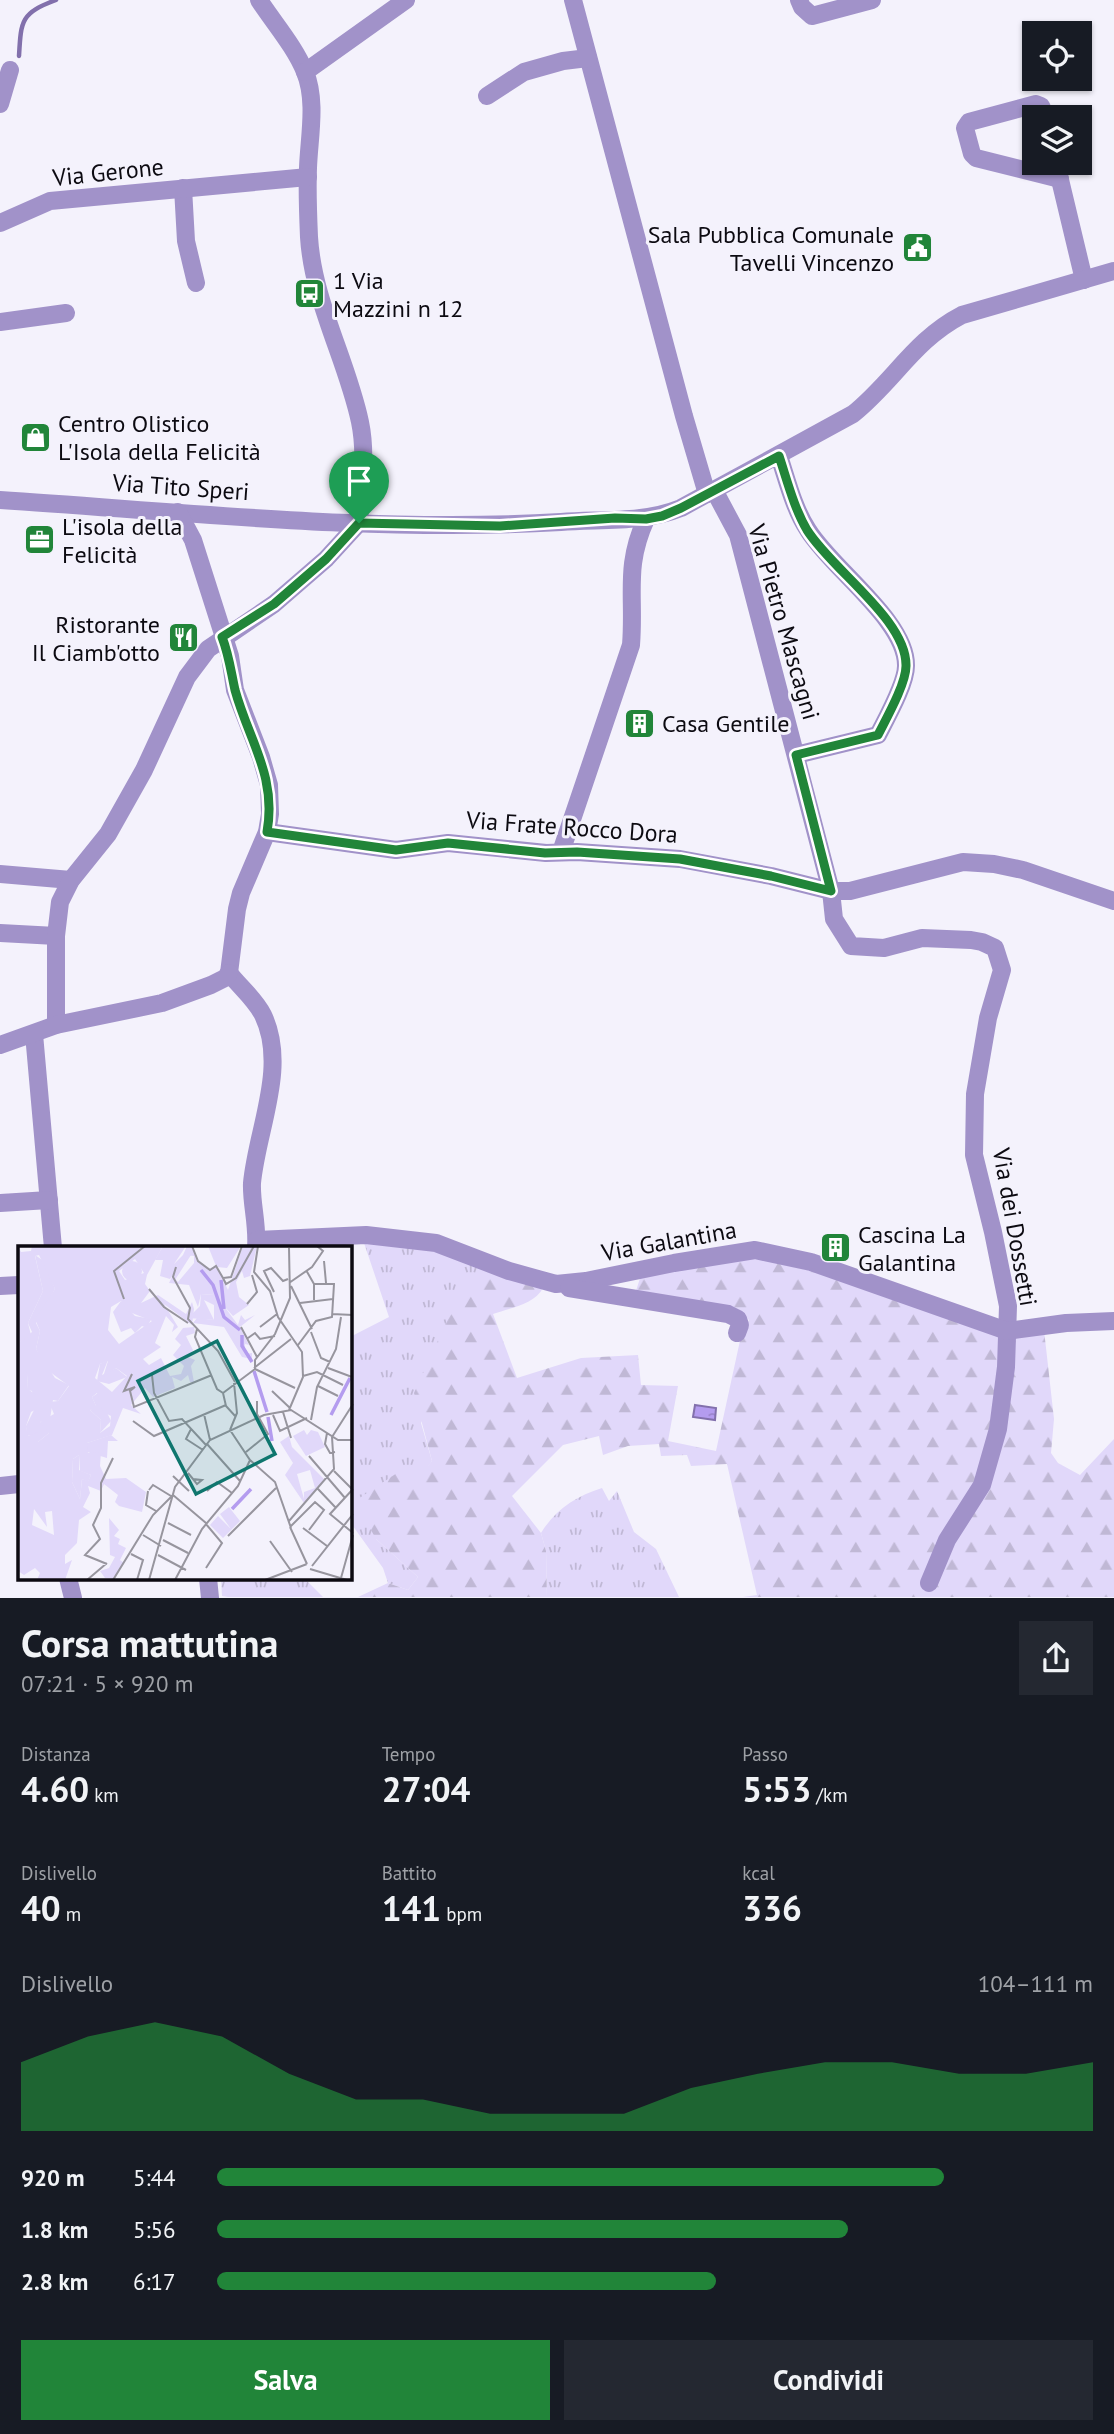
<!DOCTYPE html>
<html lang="it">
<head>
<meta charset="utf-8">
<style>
  body { margin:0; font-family:"PT Sans",sans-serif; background:#242831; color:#f1f3f6; height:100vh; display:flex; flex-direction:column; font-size:26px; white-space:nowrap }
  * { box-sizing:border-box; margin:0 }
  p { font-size:23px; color:#9ea1a6 }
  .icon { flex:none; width:38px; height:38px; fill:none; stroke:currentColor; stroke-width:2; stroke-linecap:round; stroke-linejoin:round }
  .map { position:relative; height:1598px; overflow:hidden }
  .side { display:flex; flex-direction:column; background:#171b24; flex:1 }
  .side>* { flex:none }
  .controls { position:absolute; left:1022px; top:21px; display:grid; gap:14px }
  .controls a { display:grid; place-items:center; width:70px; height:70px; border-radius:0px; background:#171b24; box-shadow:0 2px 5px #0004; font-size:35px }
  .pin { position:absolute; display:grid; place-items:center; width:60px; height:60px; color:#fff; margin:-72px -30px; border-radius:50% 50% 50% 0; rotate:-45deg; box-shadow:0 0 7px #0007 }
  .pin .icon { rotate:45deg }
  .round { display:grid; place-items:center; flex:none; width:74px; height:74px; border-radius:0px; background:#242831 }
  .summary { display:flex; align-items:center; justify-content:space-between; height:119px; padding:0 21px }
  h1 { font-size:38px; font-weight:700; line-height:52px }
  .metrics { display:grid; grid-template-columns:repeat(3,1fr); gap:10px; height:119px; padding:7px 21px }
  .metrics div { display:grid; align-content:center }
  .metrics b { font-size:35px; font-weight:700 }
  .metrics small { font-size:19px; font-weight:400 }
  .metrics p { font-size:19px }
  .chart { height:196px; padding:14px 21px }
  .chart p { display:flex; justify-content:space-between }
  .chart svg { width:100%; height:126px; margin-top:7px; fill:#218539; opacity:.7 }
  .action { display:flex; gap:14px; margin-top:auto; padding:14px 21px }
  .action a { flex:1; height:80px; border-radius:0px; background:#218539; color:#fff; font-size:28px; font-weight:700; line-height:80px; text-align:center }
  .action a+a { background:#242831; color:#f1f3f6 }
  ul { padding:0 21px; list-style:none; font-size:23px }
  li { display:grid; grid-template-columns:112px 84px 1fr; align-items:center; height:52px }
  li i { height:18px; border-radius:9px; background:#218539 }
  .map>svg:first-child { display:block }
  .grass { fill:url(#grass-tufts) }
  .forest { fill:url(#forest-firs) }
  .water { fill:url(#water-ripples); stroke:#8270ac; stroke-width:2 }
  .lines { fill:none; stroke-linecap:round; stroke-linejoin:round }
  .stream { stroke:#8270ac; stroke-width:4.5 }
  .minor { stroke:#a192c9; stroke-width:18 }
  .route-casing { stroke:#fff; stroke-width:14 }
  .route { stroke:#218539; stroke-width:9 }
  .labels { text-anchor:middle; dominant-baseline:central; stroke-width:6; stroke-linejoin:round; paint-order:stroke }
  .street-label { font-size:24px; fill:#0c0a11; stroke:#f4f2fc }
  .poi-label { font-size:24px; fill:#0c0a11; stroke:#f4f2fc; text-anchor:start }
  .inset-river { fill:none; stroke:#b49cef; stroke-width:3.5 }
  .inset-road { fill:none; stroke:#97959e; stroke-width:2 }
  .view { fill:#0f766e; fill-opacity:0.15; stroke:#0f766e; stroke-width:3.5 }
  .inset-edge { fill:none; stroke:#0c0a11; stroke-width:3.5 }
</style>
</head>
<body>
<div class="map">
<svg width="1114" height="1598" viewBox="0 0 1114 1598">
  <defs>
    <pattern id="grass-tufts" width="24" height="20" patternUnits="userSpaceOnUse" patternTransform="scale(1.75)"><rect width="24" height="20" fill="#e1d8fa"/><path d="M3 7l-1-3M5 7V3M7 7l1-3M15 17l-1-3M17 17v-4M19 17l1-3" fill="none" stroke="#c0b8d5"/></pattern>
    <pattern id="forest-firs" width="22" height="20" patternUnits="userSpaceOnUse" patternTransform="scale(1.75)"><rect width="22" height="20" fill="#e1d8fa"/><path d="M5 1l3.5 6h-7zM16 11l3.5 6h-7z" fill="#c0b8d5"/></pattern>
    <pattern id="water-ripples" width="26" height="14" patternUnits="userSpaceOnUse" patternTransform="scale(1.75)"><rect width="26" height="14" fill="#b49cef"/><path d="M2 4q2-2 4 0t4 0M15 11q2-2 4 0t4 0" fill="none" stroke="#9a85cc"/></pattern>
  </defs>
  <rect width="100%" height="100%" fill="#f4f2fc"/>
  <g class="grass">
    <polygon points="363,1240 437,1250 490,1269 421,1423 432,1461 376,1539 418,1577 408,1590 388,1583 383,1568 350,1522 350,1337 389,1317"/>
    <path d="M 602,1488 L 609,1501 L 617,1491 L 634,1532 L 656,1549 L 679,1597 L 547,1597 L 546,1551 L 541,1533 C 555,1510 576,1496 602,1488 Z"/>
    <polygon points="221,1578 304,1578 323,1597 228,1597 222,1596"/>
  </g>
  <path class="forest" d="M 754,1258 L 812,1271 L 997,1334 L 1044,1330 L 1054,1419 L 1051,1453 L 1058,1463 L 1080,1475 L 1114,1439 L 1114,1597 L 743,1597 L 757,1595 L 727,1464 L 691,1466 L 687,1455 L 661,1456 L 659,1444 L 628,1446 L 603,1455 L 599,1436 L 563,1445 L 512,1496 L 541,1533 L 546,1551 L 547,1597 L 358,1597 L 388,1583 L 408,1590 L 418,1577 L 376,1539 L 355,1501 L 403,1469 L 422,1473 L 432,1461 L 414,1393 L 454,1305 L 490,1269 L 543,1288 C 534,1305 509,1308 493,1314 L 517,1378 L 581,1358 L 638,1355 L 641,1385 L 678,1386 L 668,1441 L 716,1451 L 741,1336 L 749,1320 L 738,1309 L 634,1297 L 642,1272 Z"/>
  <polygon class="water" points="695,1405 716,1408 715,1420 693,1417"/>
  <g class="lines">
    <path class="stream" d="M 19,56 C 21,20 21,13 56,0"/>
    <g class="minor">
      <path d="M 259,0 C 274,23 295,47 305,72 C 317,101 309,138 308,168 C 307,191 308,214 309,237 C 313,302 347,360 360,422 C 367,455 361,490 359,523"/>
      <polyline points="573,0 684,416 707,494"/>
      <polyline points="799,0 802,7 812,16 872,0"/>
      <polyline points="305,72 406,0"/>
      <polyline points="487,96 524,72 563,61 588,58"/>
      <polyline points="0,104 10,70"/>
      <polyline points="1046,117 1041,106 1036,104 969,122 965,128 972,154 976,158 1060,179"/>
      <polyline points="1056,163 1084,280"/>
      <polyline points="183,188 186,241 196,283"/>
      <polyline points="0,223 50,201 308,177"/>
      <polyline points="0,322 66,313"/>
      <path d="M 779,456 C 787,480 794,509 808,530 C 832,569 907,621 906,666 C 906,684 886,719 878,735 L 796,755"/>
      <polyline points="714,490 738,535 831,891 834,919 851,946 884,948 922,938 971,940 982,942 995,948 1002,970 988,1018 975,1094 974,1155 993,1232 1008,1306 1006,1367 998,1429 982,1485 947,1540 929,1583"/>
      <path d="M 0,500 C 186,512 375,533 561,522 C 602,519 644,523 681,508 L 853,414 C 894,381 914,340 962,315 L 1114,271"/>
      <polyline points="178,512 193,540 230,656 235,690 261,757 269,785 270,814 267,832 241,893 237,909 229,973"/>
      <polyline points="267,832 396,850 448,843 546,853 577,852 680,859 771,876 831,891 850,891 963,862 994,864 1023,870 1114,901"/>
      <path d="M 561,852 L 631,645 C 635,595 624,567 646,519"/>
      <polyline points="0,874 71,880"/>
      <polyline points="0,933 56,936"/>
      <path d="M 229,973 C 240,987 255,999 263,1015 C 288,1067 257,1129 252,1183 C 251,1203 258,1225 256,1248"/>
      <polyline points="56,1025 56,936 60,902 71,880 108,834 144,770 187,677 208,649 274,604 326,559 359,523"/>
      <polyline points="34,1034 53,1248"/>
      <polyline points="0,1045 56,1025 162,1003 211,985 225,978 229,973"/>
      <polyline points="0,1203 49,1200"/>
      <polyline points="257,1240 366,1235 436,1243 509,1271 556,1284 586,1281 674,1263 755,1250 811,1262 1007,1331 1066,1323 1114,1321"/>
      <polyline points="0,1286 19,1285"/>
      <polyline points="569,1288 728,1314 738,1319 740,1325 737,1333"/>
      <polyline points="0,1486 19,1484"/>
      <polyline points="68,1578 73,1598"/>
      <polyline points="208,1578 210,1598"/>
    </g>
  </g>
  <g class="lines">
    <defs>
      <path id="route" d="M 779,456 C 787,480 794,508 807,530 C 832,570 907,620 906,666 C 906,684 886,719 878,735 L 796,755 L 831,891 L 771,876 L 680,859 L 577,852 L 545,853 L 448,843 L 396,850 L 267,832 C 277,776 249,741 235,690 C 231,672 229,655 222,637 L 274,604 L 326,559 L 359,523 L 500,526 L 615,518 L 646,519 L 662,516 L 681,508 Z"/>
    </defs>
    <use href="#route" class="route-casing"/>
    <use href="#route" class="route"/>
  </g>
  <defs>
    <symbol id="civic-square" viewBox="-11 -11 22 22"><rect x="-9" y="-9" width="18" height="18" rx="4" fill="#218539" stroke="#f4f2fc"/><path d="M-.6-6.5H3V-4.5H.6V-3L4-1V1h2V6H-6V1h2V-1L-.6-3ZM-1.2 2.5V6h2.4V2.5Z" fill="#fff"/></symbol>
    <symbol id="bus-square" viewBox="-11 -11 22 22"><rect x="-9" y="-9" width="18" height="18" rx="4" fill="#218539" stroke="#f4f2fc"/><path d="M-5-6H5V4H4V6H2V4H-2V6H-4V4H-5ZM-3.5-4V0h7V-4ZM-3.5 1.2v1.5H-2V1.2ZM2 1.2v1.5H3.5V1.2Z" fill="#fff"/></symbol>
    <symbol id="shop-square" viewBox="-11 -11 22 22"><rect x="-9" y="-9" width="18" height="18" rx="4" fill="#218539" stroke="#f4f2fc"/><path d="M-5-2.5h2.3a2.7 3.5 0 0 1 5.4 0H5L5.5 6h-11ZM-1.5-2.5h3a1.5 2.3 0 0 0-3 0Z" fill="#fff"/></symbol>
    <symbol id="office-square" viewBox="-11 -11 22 22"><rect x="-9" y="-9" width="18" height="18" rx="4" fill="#218539" stroke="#f4f2fc"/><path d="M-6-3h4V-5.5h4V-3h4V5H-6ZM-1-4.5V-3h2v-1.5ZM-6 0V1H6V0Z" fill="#fff"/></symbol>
    <symbol id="restaurant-square" viewBox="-11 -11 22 22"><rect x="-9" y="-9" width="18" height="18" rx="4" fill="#218539" stroke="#f4f2fc"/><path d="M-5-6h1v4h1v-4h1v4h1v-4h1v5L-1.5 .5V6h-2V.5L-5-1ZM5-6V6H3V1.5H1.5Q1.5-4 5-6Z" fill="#fff"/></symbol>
    <symbol id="building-square" viewBox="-11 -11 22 22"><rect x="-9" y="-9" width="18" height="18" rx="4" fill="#218539" stroke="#f4f2fc"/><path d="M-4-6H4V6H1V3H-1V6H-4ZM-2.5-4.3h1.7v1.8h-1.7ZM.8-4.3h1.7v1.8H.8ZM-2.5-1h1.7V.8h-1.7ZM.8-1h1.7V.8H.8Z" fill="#fff"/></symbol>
  </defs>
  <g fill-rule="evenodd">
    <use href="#civic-square" x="900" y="230" width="35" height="35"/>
    <use href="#bus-square" x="292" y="276" width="35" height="35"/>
    <use href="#shop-square" x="18" y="420" width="35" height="35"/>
    <use href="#office-square" x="22" y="522" width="35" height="35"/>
    <use href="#restaurant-square" x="166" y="620" width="35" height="35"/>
    <use href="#building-square" x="622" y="706" width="35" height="35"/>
    <use href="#building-square" x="818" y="1230" width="35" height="35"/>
  </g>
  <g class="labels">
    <g class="street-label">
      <text transform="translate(108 172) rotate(-6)">Via Gerone</text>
      <text transform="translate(181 487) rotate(4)">Via Tito Speri</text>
      <text transform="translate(784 622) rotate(74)">Via Pietro Mascagni</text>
      <text transform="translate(572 827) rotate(4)">Via Frate Rocco Dora</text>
      <text transform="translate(1015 1227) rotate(80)">Via dei Dossetti</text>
      <text transform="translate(669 1241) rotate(-10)">Via Galantina</text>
    </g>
    <g class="poi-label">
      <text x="894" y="234" text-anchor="end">Sala Pubblica Comunale<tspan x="894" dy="28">Tavelli Vincenzo</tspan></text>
      <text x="333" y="280">1 Via<tspan x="333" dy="28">Mazzini n 12</tspan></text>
      <text x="58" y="423">Centro Olistico<tspan x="58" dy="28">L'Isola della Felicità</tspan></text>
      <text x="62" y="526">L'isola della<tspan x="62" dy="28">Felicità</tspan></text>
      <text x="160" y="624" text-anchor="end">Ristorante<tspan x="160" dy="28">Il Ciamb'otto</tspan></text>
      <text x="662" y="723">Casa Gentile</text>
      <text x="858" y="1234">Cascina La<tspan x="858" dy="28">Galantina</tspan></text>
    </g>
  </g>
  <g transform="translate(18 1246)">
    <rect width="334" height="334" fill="#f4f2fc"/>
    <path d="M 145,0 L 168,0 L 156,18 L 165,9 L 173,9 L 157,34 L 155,29 L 152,33 L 142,30 L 145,14 L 137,14 ZM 17,9 L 27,16 L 37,43 L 18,77 L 22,85 L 18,103 L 37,132 L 51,139 L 40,155 L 35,154 L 32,173 L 22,176 L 30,181 L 31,187 L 20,196 L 20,188 L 9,190 L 8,180 L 16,164 L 14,145 L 10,144 L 9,128 L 0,131 L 0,97 L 14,86 L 10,77 L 25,45 ZM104 25a10 10 0 1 1 20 0a10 10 0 1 1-20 0ZM 183,48 L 196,49 L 196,59 L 186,54 L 196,74 L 170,72 L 182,60 ZM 103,55 L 117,70 L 133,73 L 129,82 L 124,80 L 117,87 L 113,82 L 103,86 L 95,66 ZM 90,114 L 84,129 L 98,122 L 109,131 L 91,138 L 79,135 L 82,118 ZM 80,147 L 93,175 L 82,187 L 83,174 L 72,164 L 78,160 L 74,151 ZM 286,184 L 289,189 L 293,184 L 300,186 L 307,201 L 288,210 L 275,190 ZM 93,189 L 100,195 L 90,195 L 89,212 L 69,206 L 69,197 ZM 61,209 L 61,224 L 73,229 L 70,236 L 64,233 L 62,253 L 54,236 L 55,213 ZM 91,272 L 101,284 L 96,290 L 102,293 L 100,298 L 108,302 L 102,314 L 106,317 L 95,333 L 87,332 L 82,325 L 91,322 L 97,311 L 92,309 Z" fill="#e1d8fa"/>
    <path d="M 0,0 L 3,6 L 13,5 L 14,0 L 145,0 L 129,29 L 127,38 L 132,45 L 123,57 L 140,49 L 168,68 L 174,56 L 176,63 L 174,79 L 146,58 L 160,81 L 154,86 L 156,79 L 148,70 L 137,97 L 143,101 L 125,113 L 131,119 L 143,112 L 152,130 L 163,128 L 166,120 L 155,109 L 163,99 L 157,93 L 165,82 L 176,81 L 177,87 L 168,90 L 175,104 L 170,111 L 177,114 L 173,120 L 176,136 L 172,136 L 170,129 L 163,135 L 154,131 L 157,142 L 135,151 L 127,142 L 113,159 L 123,168 L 105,162 L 94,189 L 69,197 L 70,207 L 83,206 L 82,220 L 88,233 L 108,232 L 128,246 L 124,266 L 101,260 L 97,256 L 100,249 L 86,238 L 83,245 L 70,240 L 72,247 L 65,261 L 73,266 L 61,274 L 59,297 L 47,309 L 47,318 L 54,314 L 47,334 L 19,334 L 22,327 L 17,322 L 6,329 L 0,325 L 0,129 L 9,126 L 10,143 L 18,149 L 19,163 L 13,166 L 8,180 L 10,190 L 20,186 L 20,196 L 31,187 L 22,176 L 36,168 L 31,156 L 40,155 L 51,140 L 28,123 L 18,103 L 22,85 L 17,73 L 37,43 L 21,9 L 17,10 L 25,45 L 10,77 L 13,89 L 0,97 ZM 117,13 L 126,27 L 107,34 L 101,25 ZM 103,55 L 109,65 L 134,75 L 101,98 L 90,84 L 93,61 ZM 90,115 L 85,131 L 98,122 L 109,130 L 94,146 L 77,132 L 82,118 ZM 79,147 L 85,166 L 93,170 L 92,180 L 82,187 L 83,174 L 72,164 L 79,162 L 74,151 ZM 61,209 L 62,225 L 73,229 L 70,235 L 64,233 L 62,253 L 54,236 L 55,213 ZM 16,263 L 29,281 L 27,266 L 34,265 L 36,289 L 14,279 ZM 169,0 L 174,0 L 179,15 L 190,23 L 198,20 L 190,0 L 223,0 L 209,22 L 199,21 L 210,44 L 225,0 L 239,0 L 232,30 L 226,32 L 224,25 L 218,36 L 221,51 L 231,59 L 215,70 L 206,60 L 220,79 L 223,69 L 227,74 L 237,69 L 222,81 L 231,99 L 227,98 L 227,108 L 234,107 L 234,113 L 224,111 L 206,81 L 175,77 L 179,72 L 196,74 L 196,49 L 183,48 L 180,61 L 171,39 L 151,37 L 159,21 L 163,20 L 156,32 L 160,36 L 176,17 L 176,10 L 165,9 Z" fill="#e1d8fa" fill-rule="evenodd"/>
    <path d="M 271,190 L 274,201 L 306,233 L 286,257 L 267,229 L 275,217 L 262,196 ZM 292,224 L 297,242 L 286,246 L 286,253 L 279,228 Z" fill="#e1d8fa" fill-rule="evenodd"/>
    <path d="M 211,261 L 222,275 L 205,292 L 192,279 L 200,270 L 213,283 L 202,268 Z" fill="#e1d8fa"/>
    <path class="inset-river" d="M 183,24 L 195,39 L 206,71 L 222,84M 203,34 L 206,63M 224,89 L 224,100 L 234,116M 236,125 L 249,166M 313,169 L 332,132M 250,171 L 254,195M 214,263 L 233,243"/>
    <path class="inset-road" d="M 174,0 L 180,15 L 192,24 L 198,20 L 205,32M 224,0 L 213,31 L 205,32 L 208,38 L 218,32 L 236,0M 240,0 L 236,26 L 252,45 L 260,71 L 284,106 L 285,131 L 271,164M 306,15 L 308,37M 158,21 L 155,31 L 172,62 L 170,73 L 200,105 L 217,136M 288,24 L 296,38 L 296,54M 271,37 L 294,21 L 305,5 L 299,0M 273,40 L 294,83M 131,43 L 146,61 L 170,77M 256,46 L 246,25 L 253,22 L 265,35 L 270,33M 106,53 L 96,25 L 127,0M 282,57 L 315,53M 229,58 L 239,46 L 234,29M 314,68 L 335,69M 223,81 L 239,111M 242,81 L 259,68M 179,83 L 177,91 L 199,143 L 205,147M 293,86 L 303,112 L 312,116M 230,92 L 237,87 L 242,93 L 257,90M 280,99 L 298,75 L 314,71 L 316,38 L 296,38M 236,122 L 273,93M 310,122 L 334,131M 237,123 L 237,114 L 257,88 L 272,52 L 271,2M 237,123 L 277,142M 114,128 L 106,145 L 117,141 L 112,145 L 116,161 L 194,129M 134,129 L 136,147 L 151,175 L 164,173 L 188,199M 285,130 L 299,126 L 325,139M 300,140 L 320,150M 254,145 L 272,162M 205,147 L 237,123M 205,147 L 208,160 L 218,171M 265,166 L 273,192M 186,168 L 192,194M 255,169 L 262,185 L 289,172M 293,174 L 299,141 L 318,103 L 323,71M 115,175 L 136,190 L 208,159M 173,183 L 168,193 L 185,204M 212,184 L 232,214 L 257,236 L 273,282M 212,184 L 219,167 L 216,137M 309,187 L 307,198 L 312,207 L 317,206M 314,191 L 335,158M 189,198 L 222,235M 228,206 L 250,188 L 239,168 L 239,155M 291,210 L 327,252M 316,225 L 334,243M 170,227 L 175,233 L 179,238 L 184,234 L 175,233M 155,230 L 171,245M 300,243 L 318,262M 335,243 L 312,268 L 335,287M 131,244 L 135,239 L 153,250M 130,245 L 128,259 L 138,265M 189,245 L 199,236 L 214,247M 155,249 L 188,277M 271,275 L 316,223 L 314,191M 150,277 L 173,289M 188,278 L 204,297 L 188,322M 272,281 L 297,256 L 306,264 L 291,284M 272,281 L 289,318M 285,282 L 309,300M 125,289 L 143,300M 210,290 L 258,242M 145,294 L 170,307M 252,295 L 274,326M 113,308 L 125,314 L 119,334M 140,309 L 168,324M 89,318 L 67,309 L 82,293 L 75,279 L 83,262 L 83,237 L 95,212M 294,320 L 335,268M 292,323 L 329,334M 323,332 L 335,289M 69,334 L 89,317M 95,334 L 135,269 L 155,249M 131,334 L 157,241 L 192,194 L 246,169 L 273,164 L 320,194 L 335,194M 157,334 L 184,283 L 220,240 L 232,214M 247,334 L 289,318"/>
    <path class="view" d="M 199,95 L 257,208 L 178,248 L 120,135 Z"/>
    <rect width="334" height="334" class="inset-edge"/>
  </g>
</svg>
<div class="controls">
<a><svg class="icon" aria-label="locate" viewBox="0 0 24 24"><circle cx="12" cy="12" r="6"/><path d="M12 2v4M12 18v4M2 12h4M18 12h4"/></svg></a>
<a><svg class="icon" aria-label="layers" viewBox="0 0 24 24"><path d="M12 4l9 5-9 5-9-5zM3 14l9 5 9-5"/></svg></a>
</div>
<div class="pin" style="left:359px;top:523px;background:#1e9e55"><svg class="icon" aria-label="arrive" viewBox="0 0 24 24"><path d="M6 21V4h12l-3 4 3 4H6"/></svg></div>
</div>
<section class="side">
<div class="summary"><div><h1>Corsa mattutina</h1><p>07:21 · 5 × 920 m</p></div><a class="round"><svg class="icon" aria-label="share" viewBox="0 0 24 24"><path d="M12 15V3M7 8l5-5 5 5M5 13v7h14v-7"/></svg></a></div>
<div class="metrics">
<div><p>Distanza</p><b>4.60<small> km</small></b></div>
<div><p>Tempo</p><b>27:04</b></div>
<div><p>Passo</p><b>5:53<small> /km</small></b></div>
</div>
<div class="metrics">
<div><p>Dislivello</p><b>40<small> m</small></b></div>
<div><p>Battito</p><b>141<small> bpm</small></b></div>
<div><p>kcal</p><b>336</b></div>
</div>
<div class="chart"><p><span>Dislivello</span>104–111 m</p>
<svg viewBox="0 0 160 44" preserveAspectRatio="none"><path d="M0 44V20L10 11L20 6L30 11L40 24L50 33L60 33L70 38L80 38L90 38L100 29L110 24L120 20L130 20L140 24L150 24L160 20V44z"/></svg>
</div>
<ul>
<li><b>920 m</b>5:44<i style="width:83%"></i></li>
<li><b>1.8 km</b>5:56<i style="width:72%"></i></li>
<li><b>2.8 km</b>6:17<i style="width:57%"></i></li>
</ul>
<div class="action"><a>Salva</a><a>Condividi</a></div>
</section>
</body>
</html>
